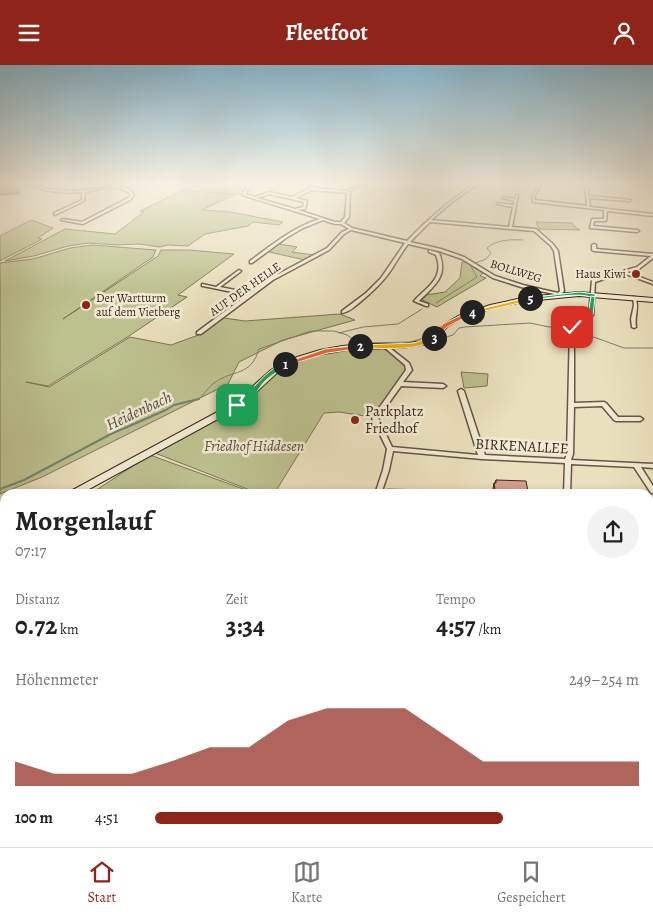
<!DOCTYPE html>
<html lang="de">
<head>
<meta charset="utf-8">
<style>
  body { margin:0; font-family:Alegreya,serif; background:#f2f2f2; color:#222; height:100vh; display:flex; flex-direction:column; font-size:19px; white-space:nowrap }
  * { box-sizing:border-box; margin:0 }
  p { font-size:16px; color:#767676 }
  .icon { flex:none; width:28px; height:28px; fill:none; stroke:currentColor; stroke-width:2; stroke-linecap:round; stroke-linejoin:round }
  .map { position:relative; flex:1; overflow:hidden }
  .details { position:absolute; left:0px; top:424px; width:654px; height:359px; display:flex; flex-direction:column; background:#fff; border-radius:15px 15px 0 0; box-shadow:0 2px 8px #0003 }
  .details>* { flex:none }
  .pin { position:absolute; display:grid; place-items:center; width:42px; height:42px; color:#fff; margin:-21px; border-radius:10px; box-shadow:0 2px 8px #0006 }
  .km { position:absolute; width:25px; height:25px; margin:-12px; border-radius:50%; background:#222; color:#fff; font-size:14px; line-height:25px; text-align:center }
  .round { display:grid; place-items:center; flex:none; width:52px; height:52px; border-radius:26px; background:#f2f2f2 }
  .headline { display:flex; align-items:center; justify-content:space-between; height:85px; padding:0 15px }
  h1 { font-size:28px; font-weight:700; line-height:38px }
  .metrics { display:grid; grid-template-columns:repeat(3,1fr); gap:8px; height:85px; padding:5px 15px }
  .metrics div { display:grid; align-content:center }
  .metrics b { font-size:25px; font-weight:700 }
  .metrics small { font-size:14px; font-weight:400 }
  .metrics p { font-size:14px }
  .chart { height:140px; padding:10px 15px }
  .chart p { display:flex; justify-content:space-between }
  .chart svg { width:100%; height:90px; margin-top:5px; fill:#8f2418; opacity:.7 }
  ul { padding:0 15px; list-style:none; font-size:16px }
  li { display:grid; grid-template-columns:80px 60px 1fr; align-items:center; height:38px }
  li i { height:12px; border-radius:6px; background:#8f2418 }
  header { display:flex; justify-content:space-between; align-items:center; height:65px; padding:0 15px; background:#8f2418; color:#fff; font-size:22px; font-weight:700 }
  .tab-bar { display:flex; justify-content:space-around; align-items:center; height:70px; border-top:1px solid #e0e0e0; background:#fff; font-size:14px; color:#767676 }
  .tab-bar a { display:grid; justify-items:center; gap:2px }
  .tab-bar .on { color:#8f2418 }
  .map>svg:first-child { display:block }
  .green { fill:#bcc18e; stroke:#7c7454 }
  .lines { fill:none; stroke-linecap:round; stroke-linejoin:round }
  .stream-far1 { stroke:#748271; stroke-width:1 }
  .stream { stroke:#748271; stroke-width:2 }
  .minor-casing { stroke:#685542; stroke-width:3 }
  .secondary-casing { stroke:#3d2719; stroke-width:2 }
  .minor { fill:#f1ebd5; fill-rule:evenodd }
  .secondary { fill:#f1ebd5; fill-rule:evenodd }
  .wall { fill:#b78878; stroke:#3d2719 }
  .shaded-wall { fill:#956f61; stroke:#3d2719 }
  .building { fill:#d59e8b; stroke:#3d2719 }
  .split-1 { fill:#22a559; stroke:#fff }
  .split-2 { fill:#f0652b; stroke:#fff }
  .split-3 { fill:#f5b400; stroke:#fff }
  .split-4 { fill:#f0652b; stroke:#fff }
  .split-5 { fill:#f5b400; stroke:#fff }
  .split-6 { fill:#22a559; stroke:#fff }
  .split-7 { fill:#22a559; stroke:#fff }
  .poi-dot { fill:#8f2418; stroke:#f1ebd5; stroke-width:2 }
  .labels { text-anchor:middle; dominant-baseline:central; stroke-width:5; stroke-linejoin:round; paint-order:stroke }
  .far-street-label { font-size:12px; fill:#3d2719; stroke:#f1ebd5 }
  .far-poi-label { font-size:12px; fill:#3d2719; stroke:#f1ebd5; text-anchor:end }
  .poi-label { font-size:15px; fill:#3d2719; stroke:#f1ebd5; text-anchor:start }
  .park-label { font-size:15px; font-style:italic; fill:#5d4e36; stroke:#f1ebd5 }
  .street-label { font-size:15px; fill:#3d2719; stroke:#f1ebd5 }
  .water-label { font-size:16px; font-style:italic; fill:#544d3e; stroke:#f1ebd5 }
</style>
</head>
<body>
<header><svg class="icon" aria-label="menu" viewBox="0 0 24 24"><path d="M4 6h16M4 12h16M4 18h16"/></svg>Fleetfoot<svg class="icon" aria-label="person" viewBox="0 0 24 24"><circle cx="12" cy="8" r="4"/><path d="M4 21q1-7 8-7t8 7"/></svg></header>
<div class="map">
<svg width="653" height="782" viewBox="0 0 653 782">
  <rect width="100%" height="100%" fill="#eae0be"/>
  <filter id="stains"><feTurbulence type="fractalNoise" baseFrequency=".004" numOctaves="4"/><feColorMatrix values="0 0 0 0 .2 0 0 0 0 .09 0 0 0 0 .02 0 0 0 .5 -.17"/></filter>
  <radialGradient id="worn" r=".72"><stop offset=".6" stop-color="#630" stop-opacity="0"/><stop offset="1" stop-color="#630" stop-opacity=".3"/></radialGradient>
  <g class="green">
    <polygon points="201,117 249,117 241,129 206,127 234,130 202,145 230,147 283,157 279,160 253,157 248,161 205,169 188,181 168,180 160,182 139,179 117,180 89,178 68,181 34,191 5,196 65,164 115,169 144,147 140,146 186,124 199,127 203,123 192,121"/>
    <polygon points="31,155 53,163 38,173 42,174 0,196 0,171"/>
    <polygon points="536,157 572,158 576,163 580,165 539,164"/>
    <polygon points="279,179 297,182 292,187 314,190 305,195 269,187"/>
    <polygon points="92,180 156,185 153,192 63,254 158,191 161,185 189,185 234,189 178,230 187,232 129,271 48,321 26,317 49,322 130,272 171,280 201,269 224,253 245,256 340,249 355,255 283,275 239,297 228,319 42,412 0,429 0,198 33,194 70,183"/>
    <polygon points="462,197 467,197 483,208 480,211 486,213 437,242 420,234 426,230 445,227 460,213"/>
    <polygon points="351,283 384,283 405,299 407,305 372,352 339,347 324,348 274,429 260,429 155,388 249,334 267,314 280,304 328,286"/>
    <polygon points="461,307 488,309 487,321 464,323"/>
    <polygon points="150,390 257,429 90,429"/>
    <polygon points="387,424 476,426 475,429 384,429"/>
    <polygon points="5,483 5,778 309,778 310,782 0,782 0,486"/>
    <polygon points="310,778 428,778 430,782 312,782"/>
    <polygon points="440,778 619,778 621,782 442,782"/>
  </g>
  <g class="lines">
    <g class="stream-far1">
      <path d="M 436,238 L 477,212 L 470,200 L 486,194 L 491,188 L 487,183 C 495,175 512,174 523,175"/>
      <polyline points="339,268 363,262 398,259 422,244"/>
      <path d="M 197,335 C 204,331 207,323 214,318 C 233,304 251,312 259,284 L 311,266 L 334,266 L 347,270 L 358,278 L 410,277 L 428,272 L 443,273 L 453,270 L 459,263 L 465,262 L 530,258 L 549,262 L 566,262 L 624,283 L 653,283"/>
    </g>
    <polyline class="stream" points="0,424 24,415 111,369 166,345 174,340 199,334"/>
    <defs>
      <g id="minor">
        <path d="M 25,117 L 29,117 L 37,121 L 48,124 L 75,126 L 103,123 L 123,117 L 127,117 L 118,121 L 128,123 L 134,130 L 130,135 L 83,159 L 61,155 L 63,154 L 82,157 L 128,133 L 131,130 C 117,116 103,125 85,127 L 84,136 L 55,150 L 54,148 L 82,135 L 82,127 C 62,129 42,127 25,117 Z"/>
        <path d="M 250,117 L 253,117 L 245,129 L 255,132 L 269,127 L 292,132 L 316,120 L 295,117 L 318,119 L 322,117 L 325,117 L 315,123 L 348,126 L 360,117 L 363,117 L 350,126 L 349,152 L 344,158 L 352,163 L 407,176 C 428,154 451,134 478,117 L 481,117 L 452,137 L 431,155 L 509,162 L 513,142 L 497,139 L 498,138 L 514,140 L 514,136 L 502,133 L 503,132 L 515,134 L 516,130 L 518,130 L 512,162 L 536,164 L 553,179 L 558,186 L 564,226 L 562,228 L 566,230 L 564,231 L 521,222 L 493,213 L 462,194 L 439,186 L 408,179 C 401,188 396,198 389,208 C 381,219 370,229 359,238 C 354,242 349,247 342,248 L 342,246 L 366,228 L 381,213 L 405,178 L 351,165 L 344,169 L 329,185 L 273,215 L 201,269 L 197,269 L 197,267 L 247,230 L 203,221 L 202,221 L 202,219 L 216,222 L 239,205 L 241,206 L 240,207 L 220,222 L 250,228 L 271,213 L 327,183 L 342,167 L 349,164 L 341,159 L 335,159 L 323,155 L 303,163 L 286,173 L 252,198 L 250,198 L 250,196 C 272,180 293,162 320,154 L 242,130 ZM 312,125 L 347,128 L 345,152 L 341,157 L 335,157 L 298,145 L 305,144 L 307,136 L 296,133 ZM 269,129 L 304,137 L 303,142 L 295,144 L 257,133 ZM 430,157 L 534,166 L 551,181 L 554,186 L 560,226 L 558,228 L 523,220 L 495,211 L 464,192 L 441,184 L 410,177 Z"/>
        <polygon points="539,117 542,117 534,132 535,135 587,141 585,117 587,117 589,131 631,135 630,136 589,133 590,142 653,149 653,151 607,146 606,156 594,156 593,161 637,165 639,166 637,167 590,163 592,154 604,154 604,145 533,137 532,132"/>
        <polygon points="640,117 643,117 641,119 640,118"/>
        <polygon points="594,179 596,180 596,184 653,189 653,193 639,204 627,207 653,217 653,219 623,208 595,217 593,250 574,263 574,338 604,337 606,338 618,352 640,352 643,354 640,356 616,356 614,355 602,341 574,342 573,389 571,395 653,399 653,403 641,402 653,421 653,428 651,428 634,402 571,399 570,429 564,429 565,398 482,394 393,386 389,405 381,429 375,429 383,405 387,384 372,353 406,305 405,300 384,282 384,280 386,280 409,298 412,305 403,317 443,319 446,321 443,323 401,321 378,353 392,382 478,390 458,326 461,324 464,326 485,390 565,394 567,389 570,262 589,249 592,215 637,202 651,191 594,186 592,185 592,180"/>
        <path d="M 429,185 L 439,188 C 449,211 434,221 419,236 L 428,239 L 428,241 L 426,241 L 414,236 C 428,221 445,213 436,190 L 429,187 Z"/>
        <path d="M 633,232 L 635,232 C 640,242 634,251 636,262 L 634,263 L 632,262 L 631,254 L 634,240 Z"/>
        <polygon points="649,599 653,602 653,614 650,613 649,611"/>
        <polygon points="653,715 653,725 649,726 649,716"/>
        <polygon points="428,778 440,778 442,782 430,782"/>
      </g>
      <g id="secondary">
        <polygon points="629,117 653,120 653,122 631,118"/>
        <polygon points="579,227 653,233 653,237 579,231 527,236 493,243 462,253 447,262 435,275 427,279 402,283 352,284 312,291 292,299 277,308 240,342 80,429 67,429 69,427 234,338 271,305 297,292 320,285 342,281 363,279 402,279 423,276 431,273 443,260 458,251 490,240 527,232"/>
        <polygon points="5,453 5,459 0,460 0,454"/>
      </g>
    </defs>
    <use href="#minor" class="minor-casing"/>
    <use href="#secondary" class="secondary-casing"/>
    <use href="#minor" class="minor"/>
    <use href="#secondary" class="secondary"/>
  </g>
  <polygon class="wall" points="496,415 528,426 537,429 492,429 494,418 495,418"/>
  <polygon class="shaded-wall" points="18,117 19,129 0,130 0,118"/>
  <polygon class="building" points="496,415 526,416 528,426 536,427 537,429 501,429 500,426 495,425 494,418 496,418"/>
  <linearGradient id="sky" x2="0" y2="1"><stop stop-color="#88b8d0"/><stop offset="0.52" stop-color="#f6f1e2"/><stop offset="1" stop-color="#f6f1e2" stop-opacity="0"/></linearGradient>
  <rect width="653" height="227" fill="url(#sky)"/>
  <path class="split-1" d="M 285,297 L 289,299 L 288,301 C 281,305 273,309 267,314 C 257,323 250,343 235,342 L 235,339 C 254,326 262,307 285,297 Z"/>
  <polygon class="split-2" points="360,280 362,280 362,283 328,288 285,301 282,299 325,284"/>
  <path class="split-3" d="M 432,272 L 437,273 C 420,287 381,283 360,283 L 356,281 L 360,280 L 414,278 Z"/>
  <polygon class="split-4" points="470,246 475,247 447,262 436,274 432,274 432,272 443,259"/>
  <polygon class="split-5" points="530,232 532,235 472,249 469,247"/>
  <path class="split-6" d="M 579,227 L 595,229 L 595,232 L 592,233 C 582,226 544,234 530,235 L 528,233 Z"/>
  <polygon class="split-7" points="591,231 595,232 593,250 574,264 570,264 570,261 588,250"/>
  <g class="poi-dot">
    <circle cx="636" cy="209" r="5"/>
    <circle cx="86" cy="240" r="5"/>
    <circle cx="355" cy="355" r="5"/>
  </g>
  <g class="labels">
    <g class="far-street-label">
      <text transform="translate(516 206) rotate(17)">BOLLWEG</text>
      <text transform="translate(245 224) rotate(-35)">AUF DER HELLE</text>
    </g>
    <g class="far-poi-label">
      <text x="626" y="209">Haus Kiwi</text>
      <text x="96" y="233" text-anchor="start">Der Wartturm<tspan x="96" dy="14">auf dem Vietberg</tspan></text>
    </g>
    <g class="poi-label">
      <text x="365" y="346">Parkplatz<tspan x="365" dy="17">Friedhof</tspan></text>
    </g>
    <g class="park-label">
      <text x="254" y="381">Friedhof Hiddesen</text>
    </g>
    <g class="street-label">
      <text transform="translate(522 381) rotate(3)">BIRKENALLEE</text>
    </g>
    <g class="water-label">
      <text transform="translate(139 346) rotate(-25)">Heidenbach</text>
    </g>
  </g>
  <rect width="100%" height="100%" filter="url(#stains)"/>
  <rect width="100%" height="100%" fill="url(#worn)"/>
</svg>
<div class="pin" style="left:237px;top:340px;background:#1e9e55"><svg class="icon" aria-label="arrive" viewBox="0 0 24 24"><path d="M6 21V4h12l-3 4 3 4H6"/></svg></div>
<div class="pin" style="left:572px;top:262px;background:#d93025"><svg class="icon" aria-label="check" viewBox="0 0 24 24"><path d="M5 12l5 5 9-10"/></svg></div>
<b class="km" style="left:285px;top:299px">1</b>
<b class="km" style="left:360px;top:281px">2</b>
<b class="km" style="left:434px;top:273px">3</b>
<b class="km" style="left:472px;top:247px">4</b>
<b class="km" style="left:530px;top:233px">5</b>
<section class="details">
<div class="headline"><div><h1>Morgenlauf</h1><p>07:17</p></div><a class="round"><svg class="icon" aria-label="share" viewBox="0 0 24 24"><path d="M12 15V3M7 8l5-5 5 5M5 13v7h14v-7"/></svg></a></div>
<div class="metrics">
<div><p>Distanz</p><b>0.72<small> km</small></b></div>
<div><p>Zeit</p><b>3:34</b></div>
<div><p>Tempo</p><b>4:57<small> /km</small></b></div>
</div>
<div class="chart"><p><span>Höhenmeter</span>249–254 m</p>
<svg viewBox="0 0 160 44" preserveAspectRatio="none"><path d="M0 44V32L10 38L20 38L30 38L40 32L50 25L60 25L70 12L80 6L90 6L100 6L110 19L120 32L130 32L140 32L150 32L160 32V44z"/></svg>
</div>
<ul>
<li><b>100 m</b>4:51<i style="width:72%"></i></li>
</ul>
</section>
</div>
<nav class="tab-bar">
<a class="on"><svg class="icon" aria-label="home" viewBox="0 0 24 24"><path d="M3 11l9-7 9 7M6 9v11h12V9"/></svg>Start</a>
<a><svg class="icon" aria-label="map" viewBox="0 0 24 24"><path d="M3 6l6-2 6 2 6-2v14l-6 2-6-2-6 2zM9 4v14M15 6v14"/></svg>Karte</a>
<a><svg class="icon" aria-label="saved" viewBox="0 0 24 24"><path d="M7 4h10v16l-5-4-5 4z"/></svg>Gespeichert</a>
</nav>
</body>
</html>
